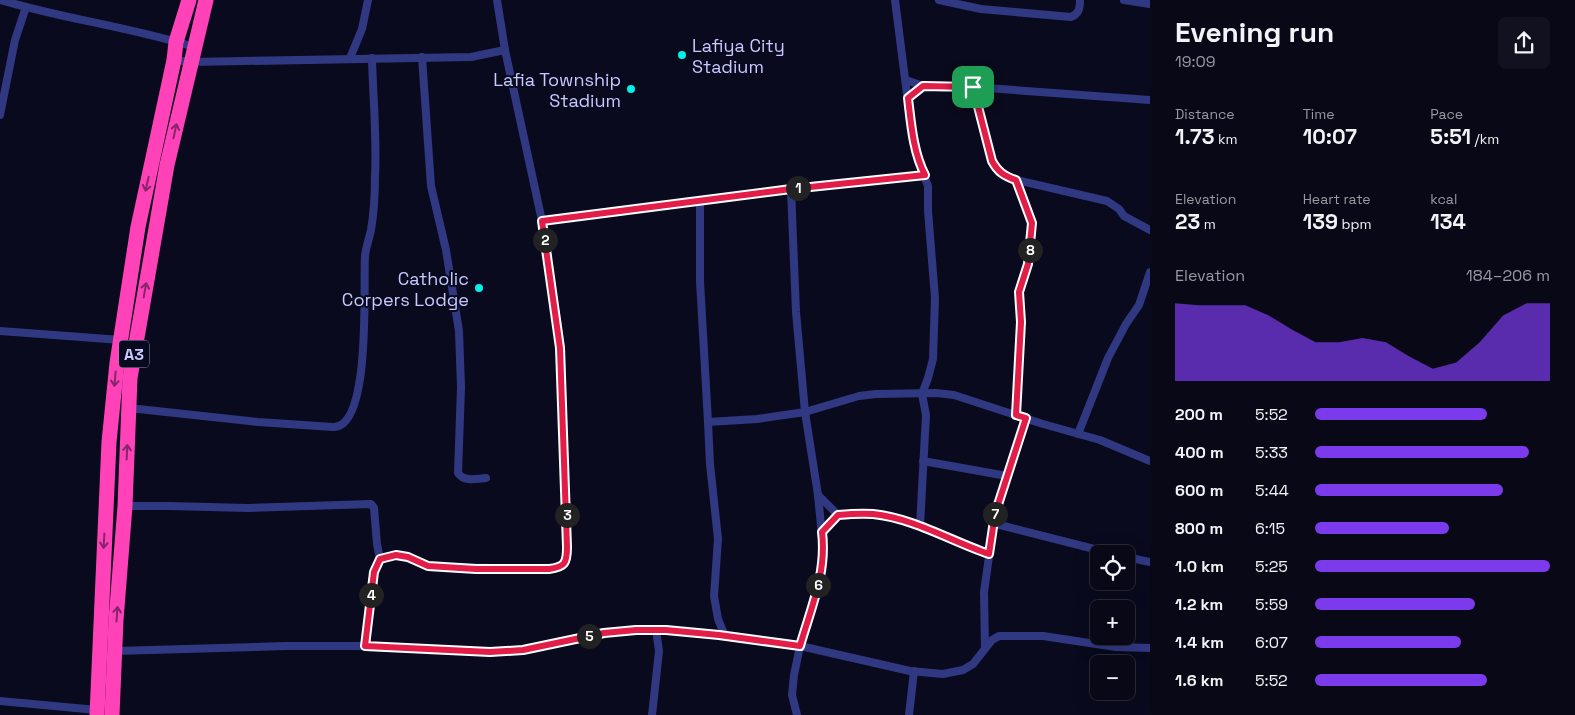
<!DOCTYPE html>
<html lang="en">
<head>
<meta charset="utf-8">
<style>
  body { margin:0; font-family:"Space Grotesk",sans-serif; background:#11111f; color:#f1f3f6; height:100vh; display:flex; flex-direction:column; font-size:19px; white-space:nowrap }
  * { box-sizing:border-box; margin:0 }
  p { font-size:16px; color:#989aa1 }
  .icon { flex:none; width:28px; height:28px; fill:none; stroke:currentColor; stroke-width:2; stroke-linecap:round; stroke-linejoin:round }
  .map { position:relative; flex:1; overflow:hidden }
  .panel { display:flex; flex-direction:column; background:#080816; width:425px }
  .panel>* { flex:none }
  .controls { position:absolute; left:1090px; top:545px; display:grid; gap:10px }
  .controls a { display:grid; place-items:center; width:45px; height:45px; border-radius:8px; background:#080816; box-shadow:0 5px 20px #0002,0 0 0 1px #292935; font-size:25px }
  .pin { position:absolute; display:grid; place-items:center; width:42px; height:42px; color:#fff; margin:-21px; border-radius:10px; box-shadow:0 2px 8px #0006 }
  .km { position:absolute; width:25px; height:25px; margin:-12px; border-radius:50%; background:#222; color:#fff; font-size:14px; line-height:25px; text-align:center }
  .round { display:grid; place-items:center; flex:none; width:52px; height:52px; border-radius:8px; background:#11111f }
  .headline { display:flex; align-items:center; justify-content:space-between; height:85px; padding:0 25px }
  h1 { font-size:28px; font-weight:700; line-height:38px }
  .stats { display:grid; grid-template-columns:repeat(3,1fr); gap:8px; height:85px; padding:5px 25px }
  .stats div { display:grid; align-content:center }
  .stats b { font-size:21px; font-weight:700 }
  .stats small { font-size:14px; font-weight:400 }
  .stats p { font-size:14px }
  .chart { height:140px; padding:10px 25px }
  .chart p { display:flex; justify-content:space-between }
  .chart svg { width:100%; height:90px; margin-top:5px; fill:#7c3aed; opacity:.7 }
  ul { padding:0 25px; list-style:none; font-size:16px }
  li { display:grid; grid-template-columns:80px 60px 1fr; align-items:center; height:38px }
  li i { height:12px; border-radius:6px; background:#7c3aed }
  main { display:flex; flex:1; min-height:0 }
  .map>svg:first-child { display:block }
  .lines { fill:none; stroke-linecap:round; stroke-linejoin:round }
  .street { stroke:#303882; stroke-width:8 }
  .highway { stroke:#ff42b7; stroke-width:15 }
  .oneway { stroke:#84266a }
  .route-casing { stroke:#fff; stroke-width:10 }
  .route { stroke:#e11d48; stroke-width:6 }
  .poi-dot { fill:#00f2e8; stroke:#0a0a1e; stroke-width:2 }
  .labels { text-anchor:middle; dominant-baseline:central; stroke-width:4; stroke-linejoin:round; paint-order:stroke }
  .shield { fill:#0a0a1e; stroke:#8e90bc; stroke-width:1 }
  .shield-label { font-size:16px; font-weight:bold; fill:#c7c9ff }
  .poi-label { font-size:18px; fill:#c7c9ff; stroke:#0a0a1e; text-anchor:end }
</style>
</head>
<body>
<main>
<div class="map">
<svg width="1150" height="715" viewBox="0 0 1150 715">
  <rect width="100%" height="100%" fill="#0a0a1e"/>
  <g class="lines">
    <g class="street">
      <path d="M 1,0 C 64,19 130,27 194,47"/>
      <polyline points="895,0 910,118 920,164 928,186 928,211 935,298 933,359 928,378 922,394 926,415 920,526"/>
      <path d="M 939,0 L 981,9 L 1071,17 C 1079,14 1080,8 1080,0"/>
      <polyline points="1124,0 1150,4"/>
      <path d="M 422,57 L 431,186 L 446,250 L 459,331 L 461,387 L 458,473 C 464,482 476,479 486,478"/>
      <polyline points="350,58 362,29 368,0"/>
      <polyline points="174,60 191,62 471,57 505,50 497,0"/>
      <polyline points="906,80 923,86 973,87 1150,100"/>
      <path d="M 973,87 L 992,161 C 998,172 1004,176 1016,180 L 1107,201 L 1119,209 L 1124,216 L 1150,230"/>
      <polyline points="0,115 15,40 26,7"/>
      <polyline points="1016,180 1032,223 1028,264 1019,292 1021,322 1016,415"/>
      <polyline points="791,189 796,312 805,412 859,396 876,394 936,393 954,395 1043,424 1100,440 1150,461"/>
      <polyline points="700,201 700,281 708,422"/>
      <polyline points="542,221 791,189 925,175"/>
      <polyline points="0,331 121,340"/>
      <path d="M 129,408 L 258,422 L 333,427 C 372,428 363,283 365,256 C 366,247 369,239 371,230 C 374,212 375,194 375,177 C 377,138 373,97 372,58"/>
      <polyline points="1078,434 1108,358 1126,324 1139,305 1150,272"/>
      <polyline points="923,461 1007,476"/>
      <polyline points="818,495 838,515 822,532"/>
      <polyline points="125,506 168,506 248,508 371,504 374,508 377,544 380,559"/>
      <path d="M 838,515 C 849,514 861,513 873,514 C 913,518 951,541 989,554"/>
      <polyline points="995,522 996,524 1114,554"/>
      <polyline points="1126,557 1150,562"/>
      <polyline points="725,636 718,619 714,596 718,539 710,464 708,422 757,419 805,412 818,495 824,556 822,574 800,646 794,675 792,695 797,715"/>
      <path d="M 365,646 L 374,572 L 380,559 C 403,549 414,565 436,567 L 549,569 C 559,567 563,566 567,556 L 561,348 L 542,221 L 505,50"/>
      <polyline points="985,648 984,592 995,514 1026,418"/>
      <polyline points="115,651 286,646 365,646 489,652 523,650 604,633 636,630 666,630 787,643 910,671 943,674 963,670 973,664 992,640 999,636 1043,636 1116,647 1150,648"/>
      <polyline points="0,701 97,710"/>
      <polyline points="652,715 659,651 656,630"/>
      <polyline points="909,715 914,671"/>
    </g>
    <g class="highway">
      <polyline points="97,715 109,442 117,363 138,227 174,60 176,42 189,0"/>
      <polyline points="112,715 116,620 125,506 130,378 167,165 206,0"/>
    </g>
  </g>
  <defs><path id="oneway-shaft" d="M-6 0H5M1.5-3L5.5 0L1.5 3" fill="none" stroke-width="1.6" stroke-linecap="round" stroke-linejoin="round" transform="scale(1.25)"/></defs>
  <g class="oneway">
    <use href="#oneway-shaft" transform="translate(175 131) rotate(-78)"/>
    <use href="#oneway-shaft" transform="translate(147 184) rotate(103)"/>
    <use href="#oneway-shaft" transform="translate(145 290) rotate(-80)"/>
    <use href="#oneway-shaft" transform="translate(115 379) rotate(95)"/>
    <use href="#oneway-shaft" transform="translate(127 452) rotate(-87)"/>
    <use href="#oneway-shaft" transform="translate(104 541) rotate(93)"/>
    <use href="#oneway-shaft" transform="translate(117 614) rotate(-86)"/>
  </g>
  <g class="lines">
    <defs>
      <path id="route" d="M 923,86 L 973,87 L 992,161 C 998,172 1004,176 1016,180 L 1032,223 L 1028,264 L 1019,292 L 1021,322 L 1016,415 L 1026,418 L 995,514 L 989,554 C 951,541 913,518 873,514 C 861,513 849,514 838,515 L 822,532 C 827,572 811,608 800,646 L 719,635 L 666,630 L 636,630 L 604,633 L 523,650 L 490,652 L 365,646 L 374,572 L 380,559 L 396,555 L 408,557 L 428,566 L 476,569 L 549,569 C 565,567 567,563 567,547 L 560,348 L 542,221 L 791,189 L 925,175 C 913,152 911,123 908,98 Z"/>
    </defs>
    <use href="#route" class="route-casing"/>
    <use href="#route" class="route"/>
  </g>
  <g class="poi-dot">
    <circle cx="682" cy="55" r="5"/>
    <circle cx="631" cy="89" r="5"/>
    <circle cx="479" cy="288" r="5"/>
  </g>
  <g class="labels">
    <rect class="shield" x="119" y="340.5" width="30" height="27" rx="4"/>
    <g class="shield-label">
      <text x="134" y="354">A3</text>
    </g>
    <g class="poi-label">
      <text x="692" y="45" text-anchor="start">Lafiya City<tspan x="692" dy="21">Stadium</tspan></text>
      <text x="621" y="79">Lafia Township<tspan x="621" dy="21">Stadium</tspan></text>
      <text x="469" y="278">Catholic<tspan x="469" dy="21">Corpers Lodge</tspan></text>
    </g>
  </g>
</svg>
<div class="controls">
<a><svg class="icon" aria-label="locate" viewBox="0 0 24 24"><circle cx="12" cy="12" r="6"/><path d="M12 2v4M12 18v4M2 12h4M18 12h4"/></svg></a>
<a>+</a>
<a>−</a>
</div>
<div class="pin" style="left:973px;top:87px;background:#1e9e55"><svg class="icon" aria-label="arrive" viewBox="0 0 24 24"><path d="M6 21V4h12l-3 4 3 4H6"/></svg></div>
<b class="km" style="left:798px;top:188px">1</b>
<b class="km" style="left:545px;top:240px">2</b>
<b class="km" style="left:567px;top:515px">3</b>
<b class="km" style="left:371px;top:595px">4</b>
<b class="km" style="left:589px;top:636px">5</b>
<b class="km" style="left:818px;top:585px">6</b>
<b class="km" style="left:995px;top:514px">7</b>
<b class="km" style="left:1030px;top:250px">8</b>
</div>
<section class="panel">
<div class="headline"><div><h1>Evening run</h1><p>19:09</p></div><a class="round"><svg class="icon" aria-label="share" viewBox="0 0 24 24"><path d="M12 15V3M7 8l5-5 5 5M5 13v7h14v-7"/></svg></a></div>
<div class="stats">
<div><p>Distance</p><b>1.73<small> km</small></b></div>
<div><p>Time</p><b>10:07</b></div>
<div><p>Pace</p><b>5:51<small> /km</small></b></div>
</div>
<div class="stats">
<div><p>Elevation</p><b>23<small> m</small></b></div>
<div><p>Heart rate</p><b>139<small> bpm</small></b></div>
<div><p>kcal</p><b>134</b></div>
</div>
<div class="chart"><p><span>Elevation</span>184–206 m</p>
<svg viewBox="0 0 160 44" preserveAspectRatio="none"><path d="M0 44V6L10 7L20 7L30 7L40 12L50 19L60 25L70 25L80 23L90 25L100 32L110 38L120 35L130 25L140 12L150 6L160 6V44z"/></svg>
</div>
<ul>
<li><b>200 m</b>5:52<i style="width:73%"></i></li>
<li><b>400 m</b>5:33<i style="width:91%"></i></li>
<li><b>600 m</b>5:44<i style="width:80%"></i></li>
<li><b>800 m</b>6:15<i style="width:57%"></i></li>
<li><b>1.0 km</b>5:25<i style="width:100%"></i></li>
<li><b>1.2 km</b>5:59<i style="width:68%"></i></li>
<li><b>1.4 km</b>6:07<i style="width:62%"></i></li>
<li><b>1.6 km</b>5:52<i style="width:73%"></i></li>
</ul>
</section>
</main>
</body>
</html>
